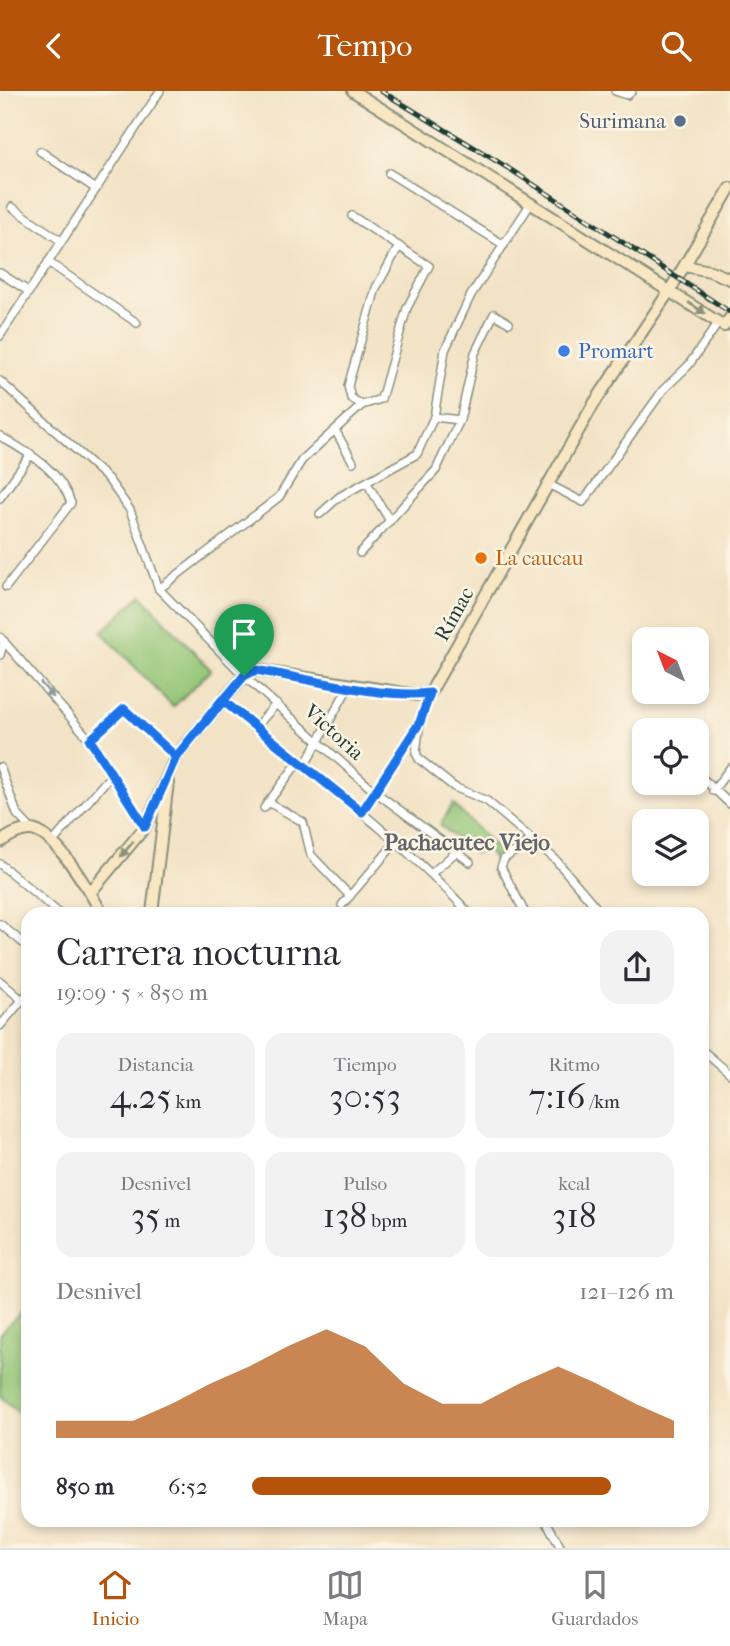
<!DOCTYPE html>
<html lang="es">
<head>
<meta charset="utf-8">
<style>
  body { margin:0; font-family:"IM FELL French Canon",serif; background:#f2f2f3; color:#2b2b33; height:100vh; display:flex; flex-direction:column; font-size:26px; white-space:nowrap }
  * { box-sizing:border-box; margin:0 }
  p { font-size:23px; color:#7c7c81 }
  .icon { flex:none; width:38px; height:38px; fill:none; stroke:currentColor; stroke-width:2; stroke-linecap:round; stroke-linejoin:round }
  .map { position:relative; flex:1; overflow:hidden }
  .drawer { position:absolute; left:21px; top:816px; width:688px; height:620px; display:flex; flex-direction:column; background:#fff; border-radius:21px; box-shadow:0 4px 10px #0003 }
  .drawer>* { flex:none }
  .needle { width:46px; rotate:318deg }
  .tools { position:absolute; left:632px; top:536px; display:grid; gap:14px }
  .tools a { display:grid; place-items:center; width:77px; height:77px; border-radius:14px; background:#fff; box-shadow:0 4px 10px #0003; font-size:35px }
  .pin { position:absolute; display:grid; place-items:center; width:60px; height:60px; color:#fff; margin:-72px -30px; border-radius:50% 50% 50% 0; rotate:-45deg; box-shadow:0 0 7px #0007 }
  .pin .icon { rotate:45deg }
  .round { display:grid; place-items:center; flex:none; width:74px; height:74px; border-radius:21px; background:#f2f2f3 }
  .head { display:flex; align-items:center; justify-content:space-between; height:119px; padding:0 35px }
  h1 { font-size:38px; font-weight:600; line-height:52px }
  .metrics { display:grid; grid-template-columns:repeat(3,1fr); gap:10px; height:119px; padding:7px 35px }
  .metrics div { display:grid; align-content:center; border-radius:18px; background:#f2f2f3; text-align:center }
  .metrics b { font-size:35px; font-weight:600 }
  .metrics small { font-size:19px; font-weight:400 }
  .metrics p { font-size:19px }
  .chart { height:196px; padding:14px 35px }
  .chart p { display:flex; justify-content:space-between }
  .chart svg { width:100%; height:126px; margin-top:7px; fill:#b45309; opacity:.7 }
  ul { padding:0 35px; list-style:none; font-size:23px }
  li { display:grid; grid-template-columns:112px 84px 1fr; align-items:center; height:52px }
  li i { height:18px; border-radius:9px; background:#b45309 }
  header { display:flex; justify-content:space-between; align-items:center; height:91px; padding:0 35px; background:#b45309; color:#fff; font-size:32px; font-weight:600 }
  .dock { display:flex; justify-content:space-around; align-items:center; height:98px; border-top:2px solid #e1e1e2; background:#fff; font-size:19px; color:#7c7c81 }
  .dock a { display:grid; justify-items:center; gap:4px }
  .dock .active { color:#b45309 }
  .map>svg:first-child { display:block }
  .green { fill:#92c475; stroke:#588054; stroke-width:2 }
  .lines { fill:none; stroke-linecap:round; stroke-linejoin:round }
  .street-casing { stroke:#89907d; stroke-width:10 }
  .secondary-casing { stroke:#89907d; stroke-width:14 }
  .street { stroke:#fff; stroke-width:7 }
  .secondary { stroke:#f9e7c3; stroke-width:10 }
  .rail-casing { stroke:#1f3d34; stroke-width:5 }
  .rail { stroke:#fcf5e5; stroke-width:2.5; stroke-dasharray:8; stroke-linecap:butt }
  .oneway { fill:#8c927c }
  .oneway2 { fill:#8f9e9a }
  .route-casing { stroke:#fff; stroke-width:14 }
  .route { stroke:#1a73e8; stroke-width:9 }
  .service-dot { fill:#5c6f8a; stroke:#fcf5e5; stroke-width:2.5 }
  .shop-dot { fill:#3f7fe0; stroke:#fcf5e5; stroke-width:2.5 }
  .food-dot { fill:#e8710a; stroke:#fcf5e5; stroke-width:2.5 }
  .labels { text-anchor:middle; dominant-baseline:central; stroke-width:5; stroke-linejoin:round; paint-order:stroke }
  .service-label { font-size:21px; fill:#4e5e75; stroke:#fcf5e5; text-anchor:end }
  .shop-label { font-size:21px; fill:#366cbe; stroke:#fcf5e5; text-anchor:start }
  .food-label { font-size:21px; fill:#c56008; stroke:#fcf5e5; text-anchor:start }
  .street-label { font-size:21px; fill:#1f3d34; stroke:#fcf5e5 }
  .neighbourhood-label { font-size:23px; font-weight:bold; fill:#626569; stroke:#fcf5e5 }
</style>
</head>
<body>
<header><svg class="icon" aria-label="back" viewBox="0 0 24 24"><path d="M15 5l-7 7 7 7"/></svg>Tempo<svg class="icon" aria-label="search" viewBox="0 0 24 24"><circle cx="10" cy="10" r="6"/><path d="M15 15l6 6"/></svg></header>
<div class="map">
<svg width="730" height="1457" viewBox="0 0 730 1457">
  <rect width="100%" height="100%" fill="#fcf5e5"/>
  <filter id="ink" filterUnits="userSpaceOnUse"><feTurbulence type="fractalNoise" baseFrequency=".0143" numOctaves="2"/><feDisplacementMap in="SourceGraphic" scale="14" xChannelSelector="R" yChannelSelector="G"/><feConvolveMatrix kernelMatrix="1 2 1 2 8 2 1 2 1" color-interpolation-filters="sRGB"/></filter>
  <filter id="wash" filterUnits="userSpaceOnUse"><feTurbulence type="fractalNoise" baseFrequency=".00686" numOctaves="4" result="noise"/><feDisplacementMap in="SourceGraphic" scale="28" xChannelSelector="R" yChannelSelector="G"/><feGaussianBlur stdDeviation="1.57" result="paint"/><feColorMatrix in="noise" values="0 0 0 0 0 0 0 0 0 0 0 0 0 0 0 0 0 1.4 0 .05"/><feComposite in="paint" operator="in"/></filter>
  <g filter="url(#wash)">
    <rect width="100%" height="100%" fill="#f3e3c6"/>
    <g class="green">
      <polygon points="141,504 211,579 173,616 102,541"/>
      <polygon points="453,713 499,760 494,768 486,757 475,763 440,734"/>
      <polygon points="28,1215 28,1317 18,1321 0,1305 0,1242"/>
    </g>
  </g>
  <g filter="url(#ink)">
    <g class="lines">
      <defs>
        <g id="street">
          <polyline points="615,0 627,4 632,0"/>
          <polyline points="40,60 96,98"/>
          <polyline points="389,82 504,154"/>
          <polyline points="12,116 61,150"/>
          <polyline points="48,171 137,232"/>
          <polyline points="0,182 28,200"/>
          <polyline points="0,245 160,0"/>
          <polyline points="0,290 108,388 130,419 159,498 244,585 374,700 470,771"/>
          <polyline points="362,314 351,307 348,295 376,197 399,155"/>
          <polyline points="434,326 460,329"/>
          <polyline points="335,339 353,371"/>
          <path d="M 0,345 C 29,363 60,378 71,412 L 6,496"/>
          <polyline points="367,392 390,430"/>
          <polyline points="548,393 583,411 663,299 688,275 719,231"/>
          <polyline points="0,407 31,363"/>
          <polyline points="320,423 339,406 417,363 434,326 445,259 471,204 531,112"/>
          <polyline points="360,462 436,379 460,329 475,262 494,223 509,232"/>
          <polyline points="159,498 279,406 302,369 362,314 381,308 407,217 429,175 352,125"/>
          <polyline points="0,546 90,649 145,736"/>
          <polyline points="0,564 4,550"/>
          <path d="M 222,609 C 306,679 395,741 469,822"/>
          <polyline points="420,630 416,662 419,668 454,696 487,710 555,768 601,822"/>
          <polyline points="255,637 276,613"/>
          <polyline points="90,649 124,618 176,665"/>
          <polyline points="305,674 349,595"/>
          <polyline points="0,676 17,723 32,739"/>
          <polyline points="696,681 730,713"/>
          <polyline points="713,700 730,677"/>
          <polyline points="268,711 303,731 311,764 350,805"/>
          <polyline points="264,717 299,670"/>
          <polyline points="362,721 420,630 430,602"/>
          <polyline points="52,752 112,683"/>
          <polyline points="0,773 59,822"/>
          <polyline points="432,782 456,761"/>
          <polyline points="342,814 397,750"/>
          <polyline points="525,822 501,776 504,768 531,749"/>
          <polyline points="0,833 28,856"/>
          <polyline points="0,890 22,909"/>
          <polyline points="0,935 28,902"/>
          <polyline points="702,959 730,983"/>
          <polyline points="545,1428 561,1457"/>
        </g>
        <g id="secondary">
          <polyline points="353,0 724,235 730,227"/>
          <polyline points="685,175 710,180 730,188"/>
          <path d="M 0,751 C 9,745 20,738 31,739 C 56,741 90,802 102,822"/>
          <polyline points="90,802 145,736 176,665 244,585 256,579 417,604 430,602 593,314 670,199 730,97"/>
          <polyline points="152,822 168,691"/>
        </g>
      </defs>
      <use href="#street" class="street-casing"/>
      <use href="#secondary" class="secondary-casing"/>
      <use href="#street" class="street"/>
      <use href="#secondary" class="secondary"/>
      <defs>
        <polyline id="rail" points="381,0 508,77 730,221"/>
      </defs>
      <use href="#rail" class="rail-casing"/>
      <use href="#rail" class="rail"/>
    </g>
    <defs><path id="oneway-solid" d="M-6-.8H1V-3.2L6.5 0L1 3.2V.8H-6Z" transform="scale(1.75)"/></defs>
    <g class="oneway">
      <use href="#oneway-solid" transform="translate(697 217) rotate(33)"/>
      <use href="#oneway-solid" transform="translate(127 758) rotate(130)"/>
    </g>
    <use class="oneway2" href="#oneway-solid" transform="translate(47 599) rotate(49)"/>
  </g>
  <g class="lines" filter="url(#ink)">
    <defs>
      <path id="route" d="M 244,585 L 176,666 L 124,618 L 90,649 L 145,736 L 176,666 L 222,609 L 362,721 L 420,631 L 430,602 C 386,608 303,587 256,579 L 244,585"/>
    </defs>
    <use href="#route" class="route-casing"/>
    <use href="#route" class="route"/>
  </g>
  <circle class="service-dot" cx="680" cy="30" r="7"/>
  <circle class="shop-dot" cx="564" cy="260" r="7"/>
  <circle class="food-dot" cx="481" cy="467" r="7"/>
  <g class="labels">
    <g class="service-label">
      <text x="666" y="30">Surimana</text>
    </g>
    <g class="shop-label">
      <text x="578" y="260">Promart</text>
    </g>
    <g class="food-label">
      <text x="495" y="467">La caucau</text>
    </g>
    <g class="street-label">
      <text transform="translate(454 523) rotate(-61)">Rímac</text>
      <text transform="translate(334 641) rotate(42)">Victoria</text>
    </g>
    <g class="neighbourhood-label">
      <text x="467" y="751">Pachacutec Viejo</text>
    </g>
  </g>
</svg>
<div class="tools">
<a><svg class="needle" viewBox="-14 -14 28 28"><path d="M0-13l5 13h-10z" fill="#e53935"/><path d="M0 13l5-13h-10z" fill="#7c7c81"/></svg></a>
<a><svg class="icon" aria-label="locate" viewBox="0 0 24 24"><circle cx="12" cy="12" r="6"/><path d="M12 2v4M12 18v4M2 12h4M18 12h4"/></svg></a>
<a><svg class="icon" aria-label="layers" viewBox="0 0 24 24"><path d="M12 4l9 5-9 5-9-5zM3 14l9 5 9-5"/></svg></a>
</div>
<div class="pin" style="left:244px;top:585px;background:#1e9e55"><svg class="icon" aria-label="arrive" viewBox="0 0 24 24"><path d="M6 21V4h12l-3 4 3 4H6"/></svg></div>
<section class="drawer">
<div class="head"><div><h1>Carrera nocturna</h1><p>19:09 · 5 × 850 m</p></div><a class="round"><svg class="icon" aria-label="share" viewBox="0 0 24 24"><path d="M12 15V3M7 8l5-5 5 5M5 13v7h14v-7"/></svg></a></div>
<div class="metrics">
<div><p>Distancia</p><b>4.25<small> km</small></b></div>
<div><p>Tiempo</p><b>30:53</b></div>
<div><p>Ritmo</p><b>7:16<small> /km</small></b></div>
</div>
<div class="metrics">
<div><p>Desnivel</p><b>35<small> m</small></b></div>
<div><p>Pulso</p><b>138<small> bpm</small></b></div>
<div><p>kcal</p><b>318</b></div>
</div>
<div class="chart"><p><span>Desnivel</span>121–126 m</p>
<svg viewBox="0 0 160 44" preserveAspectRatio="none"><path d="M0 44V38L10 38L20 38L30 32L40 25L50 19L60 12L70 6L80 12L90 25L100 32L110 32L120 25L130 19L140 25L150 32L160 38V44z"/></svg>
</div>
<ul>
<li><b>850 m</b>6:52<i style="width:85%"></i></li>
</ul>
</section>
</div>
<nav class="dock">
<a class="active"><svg class="icon" aria-label="home" viewBox="0 0 24 24"><path d="M3 11l9-7 9 7M6 9v11h12V9"/></svg>Inicio</a>
<a><svg class="icon" aria-label="map" viewBox="0 0 24 24"><path d="M3 6l6-2 6 2 6-2v14l-6 2-6-2-6 2zM9 4v14M15 6v14"/></svg>Mapa</a>
<a><svg class="icon" aria-label="saved" viewBox="0 0 24 24"><path d="M7 4h10v16l-5-4-5 4z"/></svg>Guardados</a>
</nav>
</body>
</html>
